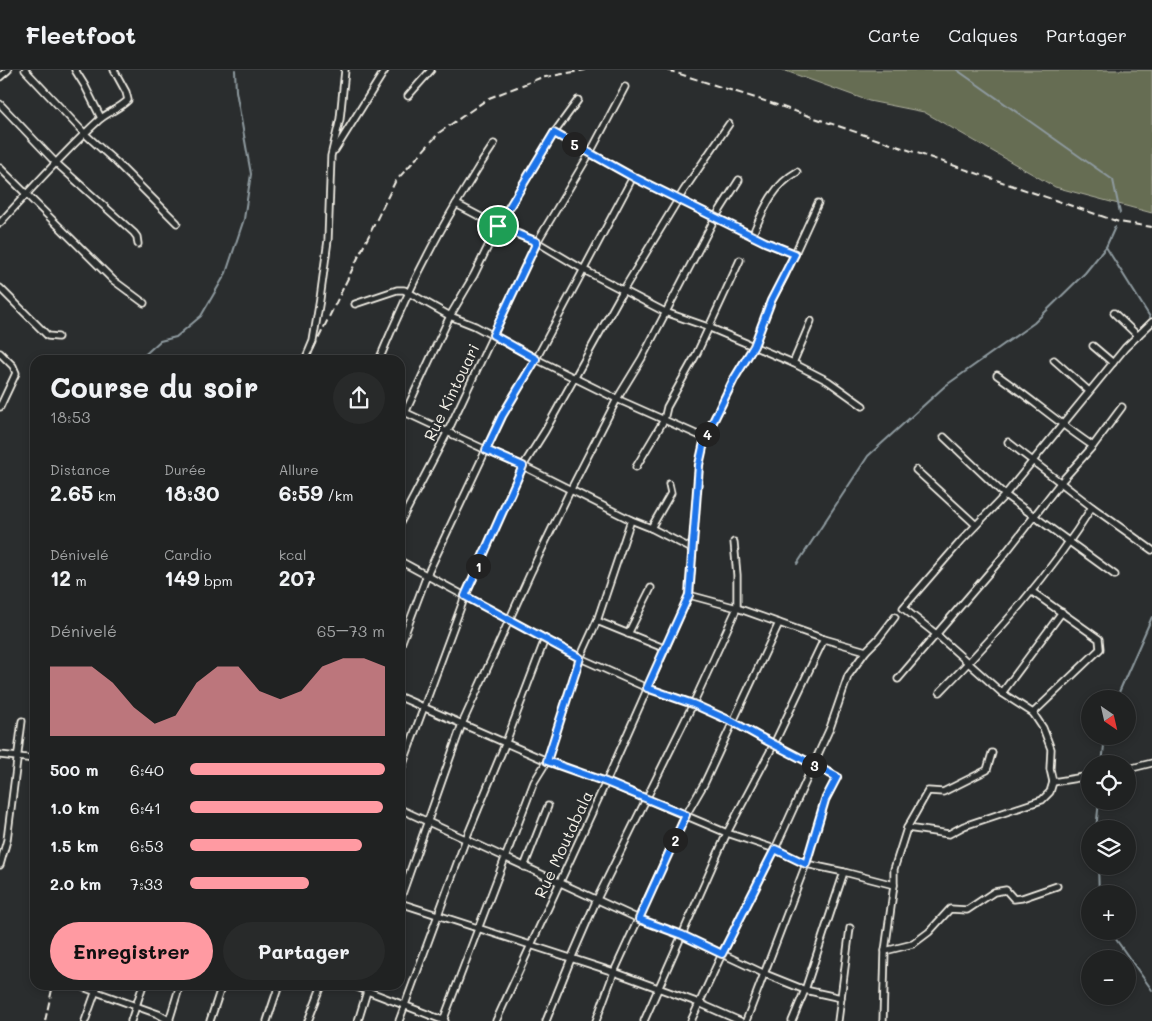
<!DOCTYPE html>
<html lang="fr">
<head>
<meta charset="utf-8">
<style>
  body { margin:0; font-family:Mali,sans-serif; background:#282a2a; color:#f1f3f6; height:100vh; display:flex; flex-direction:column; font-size:19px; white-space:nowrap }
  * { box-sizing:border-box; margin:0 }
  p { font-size:16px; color:#a2a4a5 }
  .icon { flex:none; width:28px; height:28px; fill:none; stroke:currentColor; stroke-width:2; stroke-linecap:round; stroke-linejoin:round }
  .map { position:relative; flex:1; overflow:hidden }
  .details { position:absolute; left:30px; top:285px; width:375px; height:635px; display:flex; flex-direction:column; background:#202222; border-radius:15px; box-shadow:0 2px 8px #0003,0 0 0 1px #3d3f40 }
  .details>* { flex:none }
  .needle { width:32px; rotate:146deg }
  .tools { position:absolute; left:1081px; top:620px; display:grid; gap:10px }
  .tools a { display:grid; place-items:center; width:55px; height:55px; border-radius:50%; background:#202222; box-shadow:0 2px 8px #0003,0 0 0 1px #3d3f40; font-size:25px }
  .pin { position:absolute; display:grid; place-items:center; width:42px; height:42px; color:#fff; margin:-21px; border:2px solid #fff; border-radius:50%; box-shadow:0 1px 5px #0007 }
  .km { position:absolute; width:25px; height:25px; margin:-12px; border-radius:50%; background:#222; color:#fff; font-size:14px; line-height:25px; text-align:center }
  .round { display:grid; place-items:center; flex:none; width:52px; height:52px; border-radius:26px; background:#282a2a }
  .headline { display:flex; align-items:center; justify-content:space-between; height:85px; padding:0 20px }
  h1 { font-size:28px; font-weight:700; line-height:38px }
  .figures { display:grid; grid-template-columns:repeat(3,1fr); gap:8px; height:85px; padding:5px 20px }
  .figures div { display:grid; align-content:center }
  .figures b { font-size:21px; font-weight:700 }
  .figures small { font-size:14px; font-weight:400 }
  .figures p { font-size:14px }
  .chart { height:140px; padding:10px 20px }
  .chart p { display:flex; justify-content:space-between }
  .chart svg { width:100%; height:90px; margin-top:5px; fill:#ff9aa2; opacity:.7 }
  .action { display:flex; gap:10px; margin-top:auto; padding:10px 20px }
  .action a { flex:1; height:58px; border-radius:30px; background:#ff9aa2; color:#111; font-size:20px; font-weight:700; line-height:58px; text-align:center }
  .action a+a { background:#282a2a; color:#f1f3f6 }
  ul { padding:0 20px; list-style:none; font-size:16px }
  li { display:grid; grid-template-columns:80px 60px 1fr; align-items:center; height:38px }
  li i { height:12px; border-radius:6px; background:#ff9aa2 }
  header { display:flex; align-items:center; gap:30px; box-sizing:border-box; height:70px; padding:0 25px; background:#202222; border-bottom:1px solid #3d3f40 }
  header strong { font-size:24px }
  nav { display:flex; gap:28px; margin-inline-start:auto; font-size:18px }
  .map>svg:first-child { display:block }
  .green { fill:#666d53; stroke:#adaf9e }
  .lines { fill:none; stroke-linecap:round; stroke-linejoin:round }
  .stream { stroke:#8e9a9f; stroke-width:2 }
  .minor-casing { stroke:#f4f1e8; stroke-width:9 }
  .minor { stroke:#2a2d2e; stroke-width:5.5 }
  .rail { stroke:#f4f1e8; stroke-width:2; stroke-dasharray:8 4; stroke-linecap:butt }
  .route-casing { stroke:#fff; stroke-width:10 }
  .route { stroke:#1a73e8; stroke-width:6 }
  .labels { text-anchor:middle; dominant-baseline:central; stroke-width:4; stroke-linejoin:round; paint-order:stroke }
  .street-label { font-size:16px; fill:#f4f1e8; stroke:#2a2d2e }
</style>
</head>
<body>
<header>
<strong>Fleetfoot</strong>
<nav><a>Carte</a><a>Calques</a><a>Partager</a></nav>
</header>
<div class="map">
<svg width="1152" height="951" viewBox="0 0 1152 951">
  <rect width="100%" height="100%" fill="#2a2d2e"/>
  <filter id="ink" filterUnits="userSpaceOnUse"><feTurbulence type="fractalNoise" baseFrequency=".02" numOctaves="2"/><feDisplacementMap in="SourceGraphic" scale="10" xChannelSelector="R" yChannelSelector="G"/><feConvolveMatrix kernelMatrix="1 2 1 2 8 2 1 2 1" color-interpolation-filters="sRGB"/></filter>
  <g filter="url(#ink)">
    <polygon class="green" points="783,0 1152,0 1152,143 1055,117 924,42 869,31"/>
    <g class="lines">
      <g class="stream">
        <polyline points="957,0 1113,110 1120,143"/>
        <polyline points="1115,157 1106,177 1150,247"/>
        <polyline points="139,290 160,271 176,267 201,246 226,203 244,149 251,104 236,21 235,0"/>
        <polyline points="797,494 868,386 945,316 1034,253 1085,203 1106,177"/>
        <polyline points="1116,629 1152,547"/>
        <polyline points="1102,694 1105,666"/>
        <polyline points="1096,759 1099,731"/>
        <polyline points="1098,796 1099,824"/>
        <polyline points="1110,861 1152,920"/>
      </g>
      <defs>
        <g id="minor">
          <polyline points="25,0 85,64 116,92 177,153"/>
          <polyline points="75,0 85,16 101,48"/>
          <polyline points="0,7 8,0"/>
          <polyline points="408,26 431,0"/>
          <polyline points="0,34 55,92 134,163 137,167 138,174"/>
          <polyline points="554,63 633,107 765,172 795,184"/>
          <polyline points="335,80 385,0"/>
          <polyline points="0,98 113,210 144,233"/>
          <polyline points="456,134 478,98 494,74"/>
          <path d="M 0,153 C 32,118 64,82 99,50 C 108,42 119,39 128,30 L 126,22 L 114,0"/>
          <path d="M 752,166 C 763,141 772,116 797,102"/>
          <polyline points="0,218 48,266 58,267"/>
          <polyline points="355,234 397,220 404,220 450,246 475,256 536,289 617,329 705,368"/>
          <polyline points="1114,243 1138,266"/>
          <polyline points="1093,276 1113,293"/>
          <polyline points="0,283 13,296 16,303 0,337"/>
          <polyline points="305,290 313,271 320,229 328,170 331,86 340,49 345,0"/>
          <path d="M 379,290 C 401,237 426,184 456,134 L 498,156 L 537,172 L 584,200 L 665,242 L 708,257 L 793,293 L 828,311 L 863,336"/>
          <polyline points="1054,290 1089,321"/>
          <polyline points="793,293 811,251"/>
          <path d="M 997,305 C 1030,328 1060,354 1093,376"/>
          <polyline points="400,340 486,380 523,396 631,450 651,458 692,479"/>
          <polyline points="405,343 450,246 474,205 498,156 554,63 578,30"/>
          <polyline points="944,367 1005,425 1115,505"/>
          <polyline points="1008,372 1092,437 1152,480"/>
          <polyline points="636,397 664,350 667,337 697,283 740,190"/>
          <polyline points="916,400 976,455"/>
          <polyline points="400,453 447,363 537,172 590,83 625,17"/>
          <polyline points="651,458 671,423 669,414"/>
          <polyline points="400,491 580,588 647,618 693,634 733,652 760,667 837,707 825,730 806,794 746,951"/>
          <polyline points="1031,521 1099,569 1100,579 1033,643"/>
          <polyline points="689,525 737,538 824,569 866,581"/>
          <polyline points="597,551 666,579"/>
          <polyline points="628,564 651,518"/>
          <polyline points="400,577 427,505 502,346 536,289 633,107"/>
          <polyline points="898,609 1000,490 1060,413 1093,376 1122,337"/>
          <path d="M 940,622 C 996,565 1050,505 1092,437"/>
          <polyline points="1002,623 1062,542"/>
          <polyline points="400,627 547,691 606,712 727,763 775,779 806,794 844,802 894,815"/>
          <polyline points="0,685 35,689"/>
          <polyline points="1128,699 1152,693"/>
          <polyline points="400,702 465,526 523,396 545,361 624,219 684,120 729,54"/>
          <polyline points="1053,712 1090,706"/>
          <polyline points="400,739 639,849 682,865 765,904 805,920 841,928"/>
          <polyline points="907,758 949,764 964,756 1042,730 1050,722 1053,712 1050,699 1051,679 1043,658 1033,643 1002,623 936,564 903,538 961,471 1005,425 1125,278 1152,252"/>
          <polyline points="0,795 7,770 22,651"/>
          <polyline points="524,797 548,736"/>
          <polyline points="400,830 462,654 531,502 571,419 617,329 642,288 715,148 739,110"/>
          <polyline points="400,833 614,902 699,933 740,951"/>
          <polyline points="885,881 913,874 929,862 950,839 967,840 994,822 1006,820 1014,829 1022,828 1057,816"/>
          <polyline points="77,915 158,944 170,951"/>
          <polyline points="352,915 445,951"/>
          <polyline points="85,951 98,915"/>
          <polyline points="131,951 143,915"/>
          <polyline points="169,951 180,915"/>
          <polyline points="210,951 222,915"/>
          <polyline points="267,951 279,915"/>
          <polyline points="308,951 322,915"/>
          <polyline points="358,951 369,915"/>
          <polyline points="399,951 466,769 506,672 545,569"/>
          <polyline points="443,951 534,712 547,691 580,588 597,551 631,450"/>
          <polyline points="496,951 606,712 689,525 699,395 705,368 734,309 754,276 771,231 785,205 818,133"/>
          <polyline points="546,951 571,889 597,829 693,634 737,538 737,505 734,472"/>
          <polyline points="596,951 614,902 686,745 704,714 779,553"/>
          <polyline points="644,951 727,763 774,674 824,569"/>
          <polyline points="691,951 722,884 775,779 830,658 848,606 866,581 879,568 895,547"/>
          <polyline points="792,951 805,920 844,802"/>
          <polyline points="838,951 850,858"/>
          <polyline points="883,951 885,881 894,815 894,799 907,758 928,721 943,722 987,700 992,683"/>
        </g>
      </defs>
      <use href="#minor" class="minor-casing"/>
      <use href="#minor" class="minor"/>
      <g class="rail">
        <polyline points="667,0 768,32 1119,152 1152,157"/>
        <polyline points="308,290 395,112 440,62 489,28 540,8 585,0"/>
        <polyline points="45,951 53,915"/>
      </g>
    </g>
  </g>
  <g class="lines" filter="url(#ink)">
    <defs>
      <polygon id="route" points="554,63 633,107 765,172 795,184 771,231 754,276 734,309 705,368 699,395 689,525 647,618 693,634 733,652 760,667 837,707 825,730 806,794 775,779 722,884 682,865 639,849 686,745 606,712 547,691 580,588 465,526 523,396 486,380 502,346 536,289 493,265 537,172 498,156"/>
    </defs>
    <use href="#route" class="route-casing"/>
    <use href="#route" class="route"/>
  </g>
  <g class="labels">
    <g class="street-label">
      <text transform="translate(451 322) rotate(-64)">Rue Kintouari</text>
      <text transform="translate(563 774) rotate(-65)">Rue Moutabala</text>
    </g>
  </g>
</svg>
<div class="tools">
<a><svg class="needle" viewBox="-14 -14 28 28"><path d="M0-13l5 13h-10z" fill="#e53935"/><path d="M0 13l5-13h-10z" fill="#a2a4a5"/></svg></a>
<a><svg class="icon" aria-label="locate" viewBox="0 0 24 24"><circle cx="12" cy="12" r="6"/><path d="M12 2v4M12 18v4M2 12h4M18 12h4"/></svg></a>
<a><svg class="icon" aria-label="layers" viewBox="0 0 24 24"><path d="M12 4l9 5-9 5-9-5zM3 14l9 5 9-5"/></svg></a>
<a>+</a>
<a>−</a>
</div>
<div class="pin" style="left:498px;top:156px;background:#1e9e55"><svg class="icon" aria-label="arrive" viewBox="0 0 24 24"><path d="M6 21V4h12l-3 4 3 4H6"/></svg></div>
<b class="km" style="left:478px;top:496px">1</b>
<b class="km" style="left:675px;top:770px">2</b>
<b class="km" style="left:814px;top:695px">3</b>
<b class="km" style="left:707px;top:364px">4</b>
<b class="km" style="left:574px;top:74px">5</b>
<section class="details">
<div class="headline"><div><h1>Course du soir</h1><p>18:53</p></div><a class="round"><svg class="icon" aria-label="share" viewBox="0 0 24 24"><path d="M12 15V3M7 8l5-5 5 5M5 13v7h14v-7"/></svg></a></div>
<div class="figures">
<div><p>Distance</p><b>2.65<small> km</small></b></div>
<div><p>Durée</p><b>18:30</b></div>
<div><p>Allure</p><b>6:59<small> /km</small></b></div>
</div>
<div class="figures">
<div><p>Dénivelé</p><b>12<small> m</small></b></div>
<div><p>Cardio</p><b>149<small> bpm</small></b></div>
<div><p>kcal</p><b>207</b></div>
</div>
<div class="chart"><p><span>Dénivelé</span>65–73 m</p>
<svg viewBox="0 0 160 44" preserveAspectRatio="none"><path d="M0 44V10L10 10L20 10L30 18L40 30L50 38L60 34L70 18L80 10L90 10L100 22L110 26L120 22L130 10L140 6L150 6L160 10V44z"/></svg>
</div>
<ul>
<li><b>500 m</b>6:40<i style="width:100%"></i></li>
<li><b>1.0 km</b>6:41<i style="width:99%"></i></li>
<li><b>1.5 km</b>6:53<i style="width:88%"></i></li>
<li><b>2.0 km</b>7:33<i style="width:61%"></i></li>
</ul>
<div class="action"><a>Enregistrer</a><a>Partager</a></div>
</section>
</div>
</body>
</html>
